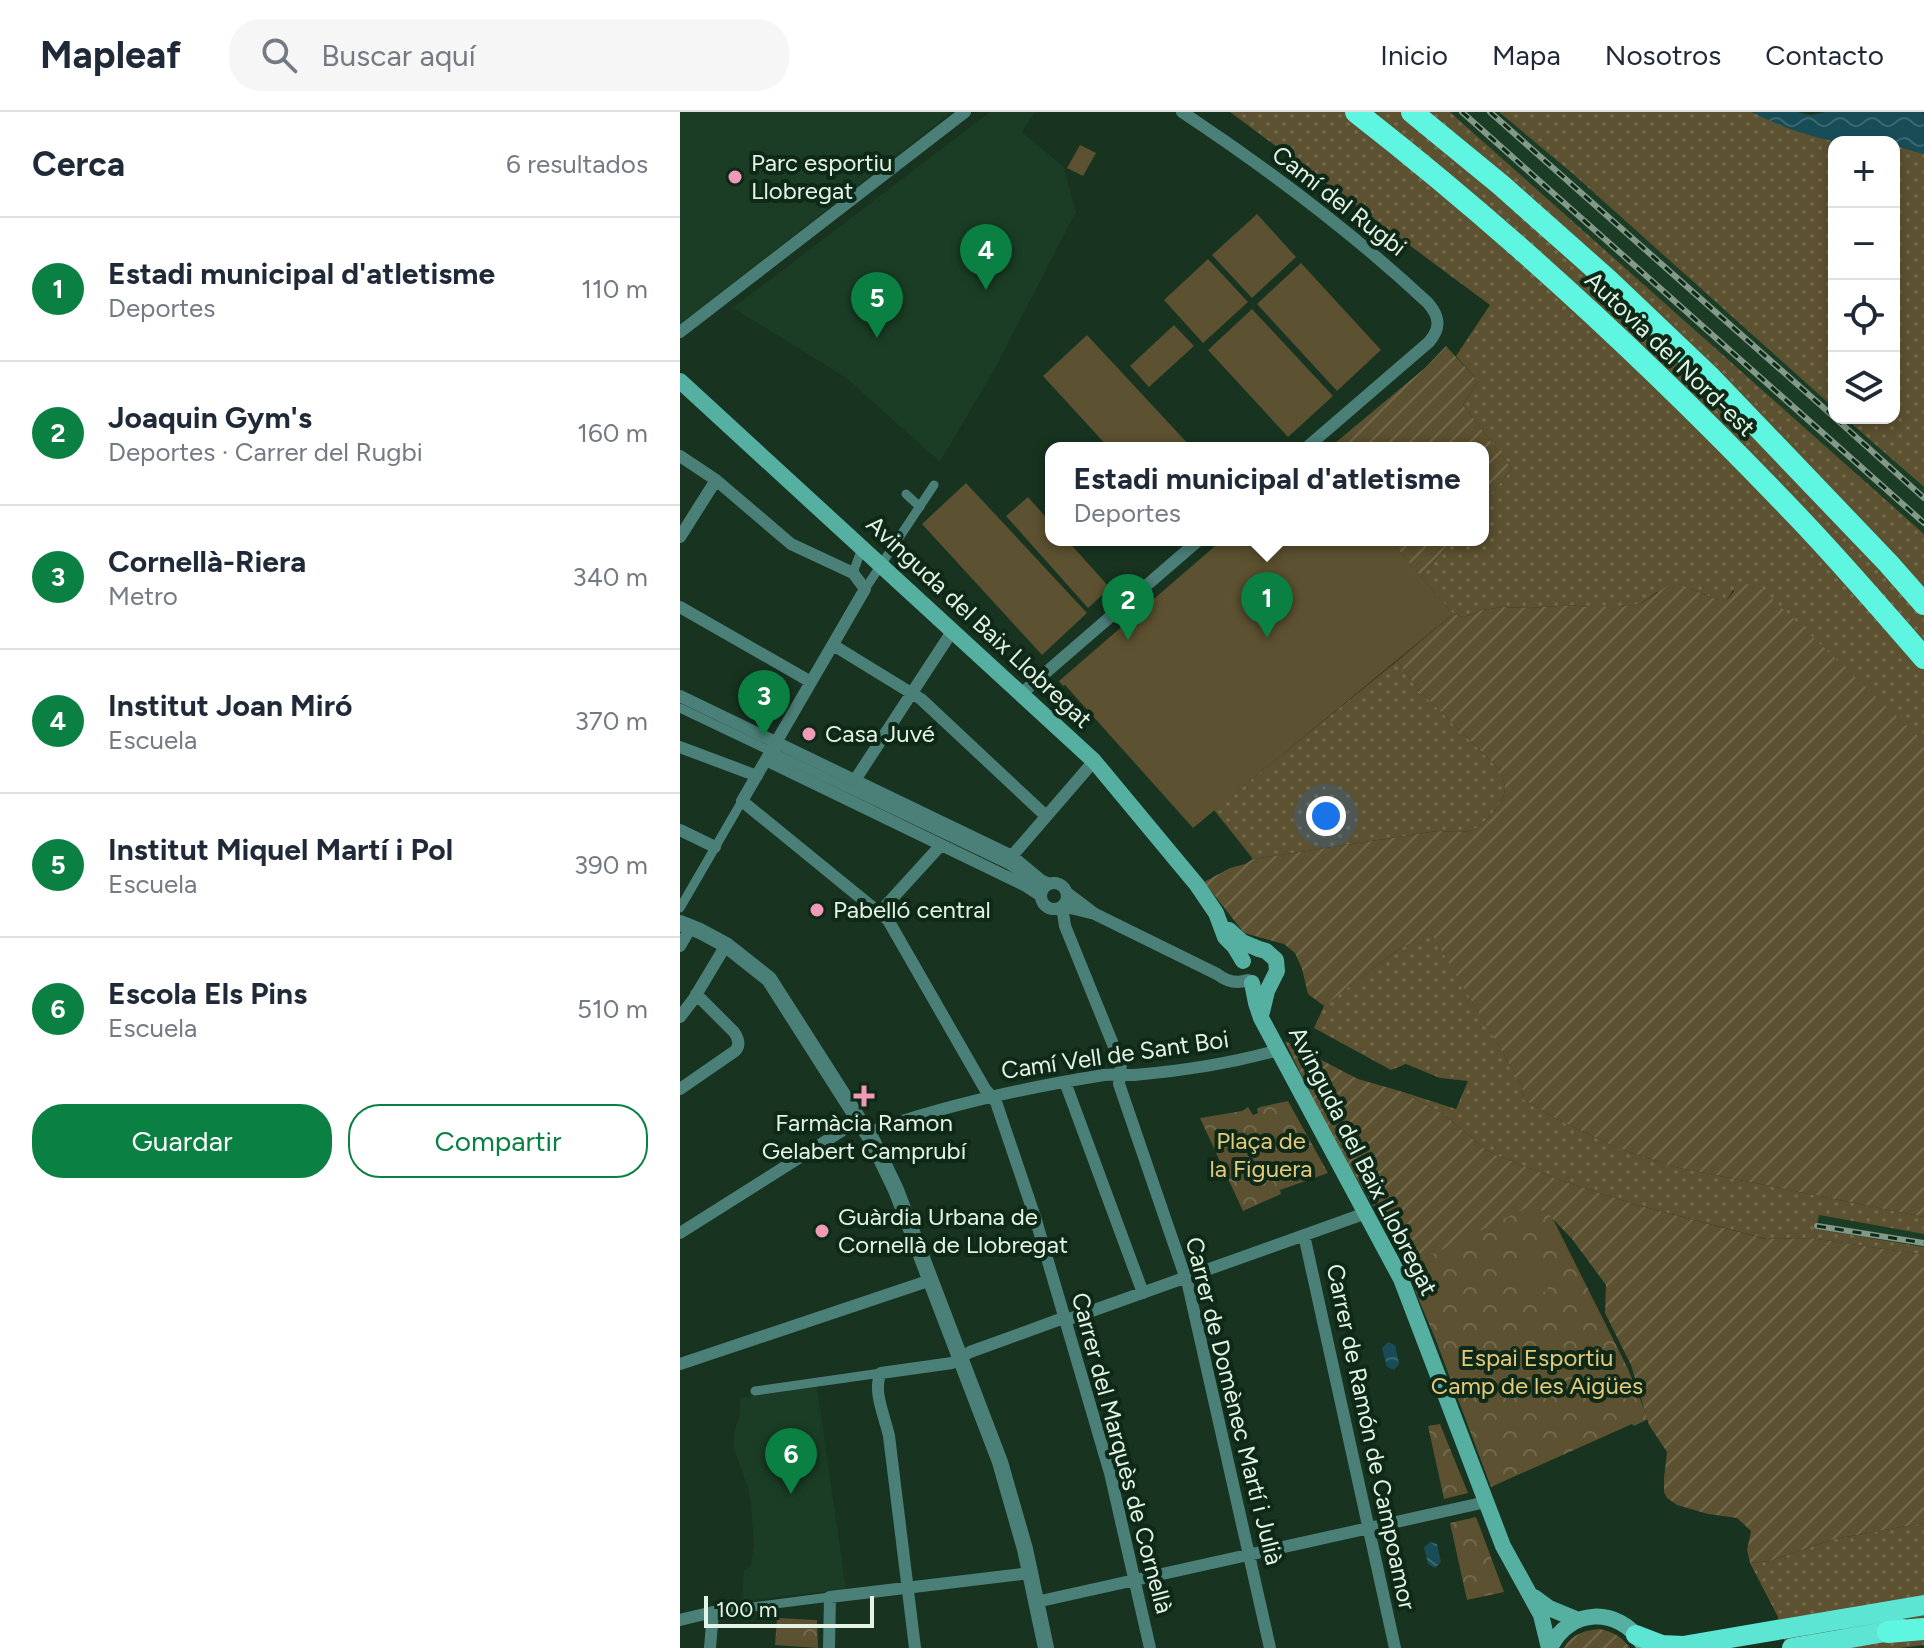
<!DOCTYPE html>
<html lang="es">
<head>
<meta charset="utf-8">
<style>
  body { margin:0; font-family:Figtree,sans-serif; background:#f6f6f7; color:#1f2937 }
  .controls { position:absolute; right:24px; top:24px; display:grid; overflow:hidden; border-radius:16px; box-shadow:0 4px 12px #0003 }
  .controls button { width:72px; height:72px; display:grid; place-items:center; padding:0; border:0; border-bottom:2px solid #e0e1e3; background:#fff; color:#1f2937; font:40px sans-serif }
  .scale { position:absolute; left:24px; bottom:20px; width:170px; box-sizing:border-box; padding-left:8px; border:4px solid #e3f3e6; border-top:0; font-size:22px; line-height:28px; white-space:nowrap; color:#e3f3e6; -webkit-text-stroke:6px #0e2917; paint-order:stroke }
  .you { position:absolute; left:646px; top:704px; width:28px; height:28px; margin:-20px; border:6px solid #fff; border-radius:50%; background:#1a73e8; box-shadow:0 0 0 12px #1a73e833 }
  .badge { display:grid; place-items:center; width:52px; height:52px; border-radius:50%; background:#0b8043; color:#fff; font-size:26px; font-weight:700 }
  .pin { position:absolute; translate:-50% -66px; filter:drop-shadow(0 2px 4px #0008) }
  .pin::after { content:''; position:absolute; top:42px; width:28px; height:24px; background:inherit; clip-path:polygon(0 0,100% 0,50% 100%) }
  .popup { position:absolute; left:365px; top:330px; width:444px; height:104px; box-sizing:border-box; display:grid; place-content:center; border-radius:16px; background:#fff; filter:drop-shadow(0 2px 6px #0005); font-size:26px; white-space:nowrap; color:#747a83 }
  .popup b { font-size:30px; color:#1f2937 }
  .popup::after { content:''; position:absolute; left:50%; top:100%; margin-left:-16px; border:16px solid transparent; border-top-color:#fff }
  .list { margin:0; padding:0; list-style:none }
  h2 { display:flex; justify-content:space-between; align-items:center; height:104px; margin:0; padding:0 32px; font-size:34px }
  h2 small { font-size:26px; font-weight:400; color:#747a83 }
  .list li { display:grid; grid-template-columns:52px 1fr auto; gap:24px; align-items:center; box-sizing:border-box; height:144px; padding:0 32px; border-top:2px solid #e0e1e3 }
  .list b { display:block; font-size:30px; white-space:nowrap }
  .list p { margin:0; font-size:26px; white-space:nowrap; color:#747a83 }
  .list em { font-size:26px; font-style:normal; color:#747a83 }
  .actions { display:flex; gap:16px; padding:24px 32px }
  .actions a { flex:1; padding:18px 0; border:2px solid #0b8043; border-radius:32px; text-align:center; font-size:28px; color:#0b8043 }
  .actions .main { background:#0b8043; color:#fff }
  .icon { flex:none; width:44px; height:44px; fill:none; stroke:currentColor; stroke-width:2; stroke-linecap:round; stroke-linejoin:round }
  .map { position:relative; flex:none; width:1244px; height:1536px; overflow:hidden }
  header { display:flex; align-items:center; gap:48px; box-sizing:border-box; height:112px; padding:0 40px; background:#fff; border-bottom:2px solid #e0e1e3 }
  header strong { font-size:38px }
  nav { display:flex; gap:44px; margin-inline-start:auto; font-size:28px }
  .search { width:560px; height:72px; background:#f6f6f7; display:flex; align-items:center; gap:20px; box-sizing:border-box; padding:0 28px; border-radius:32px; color:#747a83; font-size:30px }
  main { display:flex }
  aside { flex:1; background:#fff }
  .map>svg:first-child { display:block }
</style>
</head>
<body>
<header>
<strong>Mapleaf</strong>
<div class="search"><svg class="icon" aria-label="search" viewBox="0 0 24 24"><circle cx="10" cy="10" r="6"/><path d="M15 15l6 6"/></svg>Buscar aquí</div>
<nav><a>Inicio</a><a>Mapa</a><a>Nosotros</a><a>Contacto</a></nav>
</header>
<main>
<aside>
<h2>Cerca<small>6 resultados</small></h2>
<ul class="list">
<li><span class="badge">1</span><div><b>Estadi municipal d'atletisme</b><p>Deportes</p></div><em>110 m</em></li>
<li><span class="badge">2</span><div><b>Joaquin Gym's</b><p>Deportes · Carrer del Rugbi</p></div><em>160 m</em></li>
<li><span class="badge">3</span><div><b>Cornellà-Riera</b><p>Metro</p></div><em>340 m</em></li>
<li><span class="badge">4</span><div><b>Institut Joan Miró</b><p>Escuela</p></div><em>370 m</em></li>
<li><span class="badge">5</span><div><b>Institut Miquel Martí i Pol</b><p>Escuela</p></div><em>390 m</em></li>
<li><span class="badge">6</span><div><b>Escola Els Pins</b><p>Escuela</p></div><em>510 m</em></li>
</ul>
<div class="actions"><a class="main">Guardar</a><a>Compartir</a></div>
</aside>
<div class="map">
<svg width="1244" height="1536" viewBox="0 0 1244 1536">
  <defs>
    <pattern id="grass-dots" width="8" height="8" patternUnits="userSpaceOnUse" patternTransform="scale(2)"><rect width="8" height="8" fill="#5c5130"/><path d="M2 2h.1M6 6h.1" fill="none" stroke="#736a4e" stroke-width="1.8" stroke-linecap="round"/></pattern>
    <pattern id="park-crowns" width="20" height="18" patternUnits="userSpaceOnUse" patternTransform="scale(2)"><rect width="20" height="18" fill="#5c5130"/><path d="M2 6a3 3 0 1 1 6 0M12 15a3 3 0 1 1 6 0" fill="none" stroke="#736a4e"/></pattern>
    <pattern id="garden-furrows" width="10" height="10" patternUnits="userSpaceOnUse" patternTransform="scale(2)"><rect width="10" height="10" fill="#5c5130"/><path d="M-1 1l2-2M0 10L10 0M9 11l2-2" fill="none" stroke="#736a4e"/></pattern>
    <pattern id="water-waves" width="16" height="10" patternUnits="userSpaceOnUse" patternTransform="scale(2)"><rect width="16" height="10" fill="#184d58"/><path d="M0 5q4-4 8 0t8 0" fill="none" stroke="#396770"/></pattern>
  </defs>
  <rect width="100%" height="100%" fill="#183320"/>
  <path fill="#1b3d25" d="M0,0H272L0,212Z
    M310,0H355L342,20L384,55L396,100L315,256L260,350L165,265L53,196Z
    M770,0H819L892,61L1154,296V306H1165L1244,375V422Z
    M1138,1103L1244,1122V1135L1136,1118Z
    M137,1275L166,1477L62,1489L64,1458L70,1455L72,1450L74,1433L71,1392L67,1373L54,1337V1322L60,1300V1286Z"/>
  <path fill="url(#grass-dots)" d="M550,0H770L1244,422V630L1053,478L1047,488H1039L1010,477L977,480L960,492L940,495H905L892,493L849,496L823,495L803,498L784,505L773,502L741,465L772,428H803V391L832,357L783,293L798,269L776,244L810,193Z
    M819,0H1072L1108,16L1157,30H1154V296L892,61Z
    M1214,33L1244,42V375L1165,306H1214Z
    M717,549L737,576L819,657C823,665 826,673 824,682C822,693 800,717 790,719C780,721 768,719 757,719L573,747L534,698Z
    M751,820L842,973L843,987L875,1006L935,1035L995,1055L1244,1105V1122L1139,1103L1136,1117L1244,1135V1143L1131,1126L1087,1127L957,1093L883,1069L818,1044L806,1038L762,1001L720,979L776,997L788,969L760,966L726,952L711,958L634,916L644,894L662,880L719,837Z
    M1244,1411V1533L1220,1536H1106L1098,1505L1070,1451L1090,1449L1154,1427Z"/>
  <path fill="url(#park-crowns)" d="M608,989L648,1061L600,1078L601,1082L563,1099L520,1006L562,999L568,995L573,1003L578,1001L577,997L580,995Z
    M865,1091L948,1257L968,1307L954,1314L952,1312L811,1375L755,1226L725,1155L831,1099Z
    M760,1312L788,1381L764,1387L748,1314Z
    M796,1405L824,1480L787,1488L770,1411Z
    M97,1506L137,1508L138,1536L95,1533Z"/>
  <path fill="url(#garden-furrows)" d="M766,234L798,269L783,293L832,357L803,391V336H649L745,256Z
    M710,428H772L741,465Z
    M1068,472L1083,478L1244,630V1105L995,1055L935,1035L875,1006L843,987L842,973L751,821L719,837L644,894L628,882L622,857L615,841L604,832L564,821L524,770L550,756L565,752L573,747L757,719C768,719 780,721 790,719C801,716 822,693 824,682C826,673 823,665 819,657L737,576L717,549L773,502L784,505L803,498L823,495L849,496L892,493L905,495H940L960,492L986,475L993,473L1010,477L1039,488H1047L1059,473Z
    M605,929L678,967L720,979L762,1001L806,1038L818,1044L883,1069L957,1093L1086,1127L1131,1126L1244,1143V1411L1154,1427L1090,1449L1070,1451L1067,1438L1071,1419L1057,1406L1028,1402L997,1393L987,1386L984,1380V1366L987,1340L969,1313L951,1253L925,1201L926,1173L892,1127L869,1103L858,1096L844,1097L747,1145L741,1146L735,1144L724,1136L705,1113L649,1021Z
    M920,1517C934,1520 942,1525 950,1536H884C892,1522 905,1518 920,1517Z"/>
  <path fill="#5c5130" d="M400,33L416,41L403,64L387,56Z
    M577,102L616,145L572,186L532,143Z
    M528,147L568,190L523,231L484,188Z
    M621,151L701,238L657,279L577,192Z
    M572,197L653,284L608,325L528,238Z
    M494,213L514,234L469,275L450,254Z
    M407,223L512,336H429L363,264Z
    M286,371L407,501L362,543L242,412Z
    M348,385L371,411V428H387L430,476L408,496L326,404Z
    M542,428H710L773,502L513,716L385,573L383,574L379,569Z
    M852,1141L868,1178L847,1187L831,1151Z"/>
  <path fill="url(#water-waves)" d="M1072,0H1118L1130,3L1146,0H1242L1244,2V42L1214,33V30H1157C1128,24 1098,14 1072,0Z
    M708,1230L715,1233L719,1252L714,1258L707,1255L702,1236Z
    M750,1430L757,1432L761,1450L755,1456L748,1452L744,1435Z"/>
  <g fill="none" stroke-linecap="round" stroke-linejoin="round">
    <path stroke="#4b8078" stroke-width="9" d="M226,382L240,395
      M173,461L182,436
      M185,477L254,373
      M0,596L329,753L359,774
      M0,796L62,689
      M75,1279L201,1261
      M33,1500L150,1485"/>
    <path stroke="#4b8078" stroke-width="12" d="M502,0C588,57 673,121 748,191C760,205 761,216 749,230L626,336
      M0,220L285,0
      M0,344L36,368L111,432L173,461L185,477L62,689L208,808L305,977L316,990L355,1105L430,1361L470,1536
      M0,425L36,368
      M0,495L131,570
      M153,533L241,587L366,704
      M341,582L519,428
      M0,584L332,744L361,768L369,772
      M0,635L77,664
      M86,648L346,774L361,784
      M175,668L273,518
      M0,718L35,735
      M332,744L414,649
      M361 784a13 13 0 1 1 26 0a13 13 0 1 1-26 0Z
      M386,780L415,802L537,862C546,869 557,872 568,868
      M199,801L261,733
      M415,802L382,794L385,814L441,952L439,972L508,1173L590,1536
      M0,834L11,815
      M0,905L13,888L46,833
      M385,970L463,1181
      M0,977L55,939C61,933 58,926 54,920L16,882
      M187,1021C264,993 343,976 424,963C434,962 444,963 454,963C503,959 552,951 599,938
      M0,1121L179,1008
      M624,1123L715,1536
      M0,1252L251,1168
      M356,1490L806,1390
      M0,1508L33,1500L30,1536
      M149,1536L150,1485L350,1461
      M235,1536L209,1324C205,1305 192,1278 201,1261L272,1251L290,1240L378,1208L392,1206L686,1101"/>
    <path stroke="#4b8078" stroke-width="16" d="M0,811L20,819L46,833L89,867L193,1030L216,1078L320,1350L345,1437L366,1536"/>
    <path stroke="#55b0a2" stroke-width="16" d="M0,269L414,649L517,773L536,801L545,825L554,834L563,849
      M549,818L562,830L579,837L586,839L596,848L597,859L587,879L582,900
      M572,871L576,891L581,906L721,1167L823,1434L861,1503L869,1536
      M854,1485L869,1496L898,1508
      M870,1536C889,1496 938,1494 962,1531"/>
    <path stroke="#5ce5d2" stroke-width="20" d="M956,1523L982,1533L1003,1534L1244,1493
      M1112,1536L1222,1517"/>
    <path stroke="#5ef6e1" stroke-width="22" d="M676,0C834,123 980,260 1119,406C1162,451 1203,499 1244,546
      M732,0L821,73L928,168L1031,266L1208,451L1244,492
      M1208,1520L1244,1517"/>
    <g stroke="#839989" stroke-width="6">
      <path id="rail" d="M782,0L1244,411
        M810,0L1154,305
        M1155,306L1244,386
        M1137,1114L1244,1131"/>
    </g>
    <use href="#rail" stroke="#0e2917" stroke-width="3" stroke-dasharray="9" stroke-linecap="butt"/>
  </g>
  <g fill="#f09ab7" stroke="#0e2917" stroke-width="3">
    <circle cx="55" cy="65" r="8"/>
    <circle cx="129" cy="622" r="8"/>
    <circle cx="137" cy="798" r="8"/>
    <path d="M180 972h8v8h8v8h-8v8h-8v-8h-8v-8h8z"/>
    <circle cx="142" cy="1119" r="8"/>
  </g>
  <g text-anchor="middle" stroke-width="8" stroke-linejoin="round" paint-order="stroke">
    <g font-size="24" fill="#e3f3e6" stroke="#0e2917" text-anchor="start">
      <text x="71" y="59">Parc esportiu<tspan x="71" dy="28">Llobregat</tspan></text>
      <text x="145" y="630">Casa Juvé</text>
      <text x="153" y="806">Pabelló central</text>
      <text x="184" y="1019" text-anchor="middle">Farmàcia Ramon<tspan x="184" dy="28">Gelabert Camprubí</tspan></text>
      <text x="158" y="1113">Guàrdia Urbana de<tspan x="158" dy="28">Cornellà de Llobregat</tspan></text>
    </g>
    <g font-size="24" fill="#e3f3e6" stroke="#0e2917">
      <text transform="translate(659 89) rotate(38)" y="8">Camí del Rugbi</text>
      <text transform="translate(990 242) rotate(44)" y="8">Autovia del Nord-est</text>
      <text transform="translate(299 510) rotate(43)" y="8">Avinguda del Baix Llobregat</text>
      <text transform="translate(435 943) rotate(-8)" y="8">Camí Vell de Sant Boi</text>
      <text transform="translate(683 1049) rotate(63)" y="8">Avinguda del Baix Llobregat</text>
      <text transform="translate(554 1289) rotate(76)" y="8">Carrer de Domènec Martí i Julià</text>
      <text transform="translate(691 1325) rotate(78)" y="8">Carrer de Ramón de Campoamor</text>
      <text transform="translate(442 1341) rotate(75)" y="8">Carrer del Marquès de Cornellà</text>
    </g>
    <g font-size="24" fill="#e4c97b" stroke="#0e2917">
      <text x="581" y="1037">Plaça de<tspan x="581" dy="28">la Figuera</tspan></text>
      <text x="857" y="1254">Espai Esportiu<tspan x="857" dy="28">Camp de les Aigües</tspan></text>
    </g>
  </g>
</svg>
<div class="controls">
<button>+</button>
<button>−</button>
<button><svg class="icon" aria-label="locate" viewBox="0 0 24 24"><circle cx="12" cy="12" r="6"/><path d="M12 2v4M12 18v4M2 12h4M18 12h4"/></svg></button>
<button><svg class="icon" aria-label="layers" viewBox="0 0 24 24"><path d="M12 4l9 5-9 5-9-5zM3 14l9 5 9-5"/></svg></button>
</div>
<div class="scale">100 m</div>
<div class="you"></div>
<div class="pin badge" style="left:587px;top:526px">1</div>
<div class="popup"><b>Estadi municipal d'atletisme</b>Deportes</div>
<div class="pin badge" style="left:448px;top:528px">2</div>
<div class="pin badge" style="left:84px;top:624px">3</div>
<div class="pin badge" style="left:306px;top:178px">4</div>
<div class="pin badge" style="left:197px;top:226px">5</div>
<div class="pin badge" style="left:111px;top:1382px">6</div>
</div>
</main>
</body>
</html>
